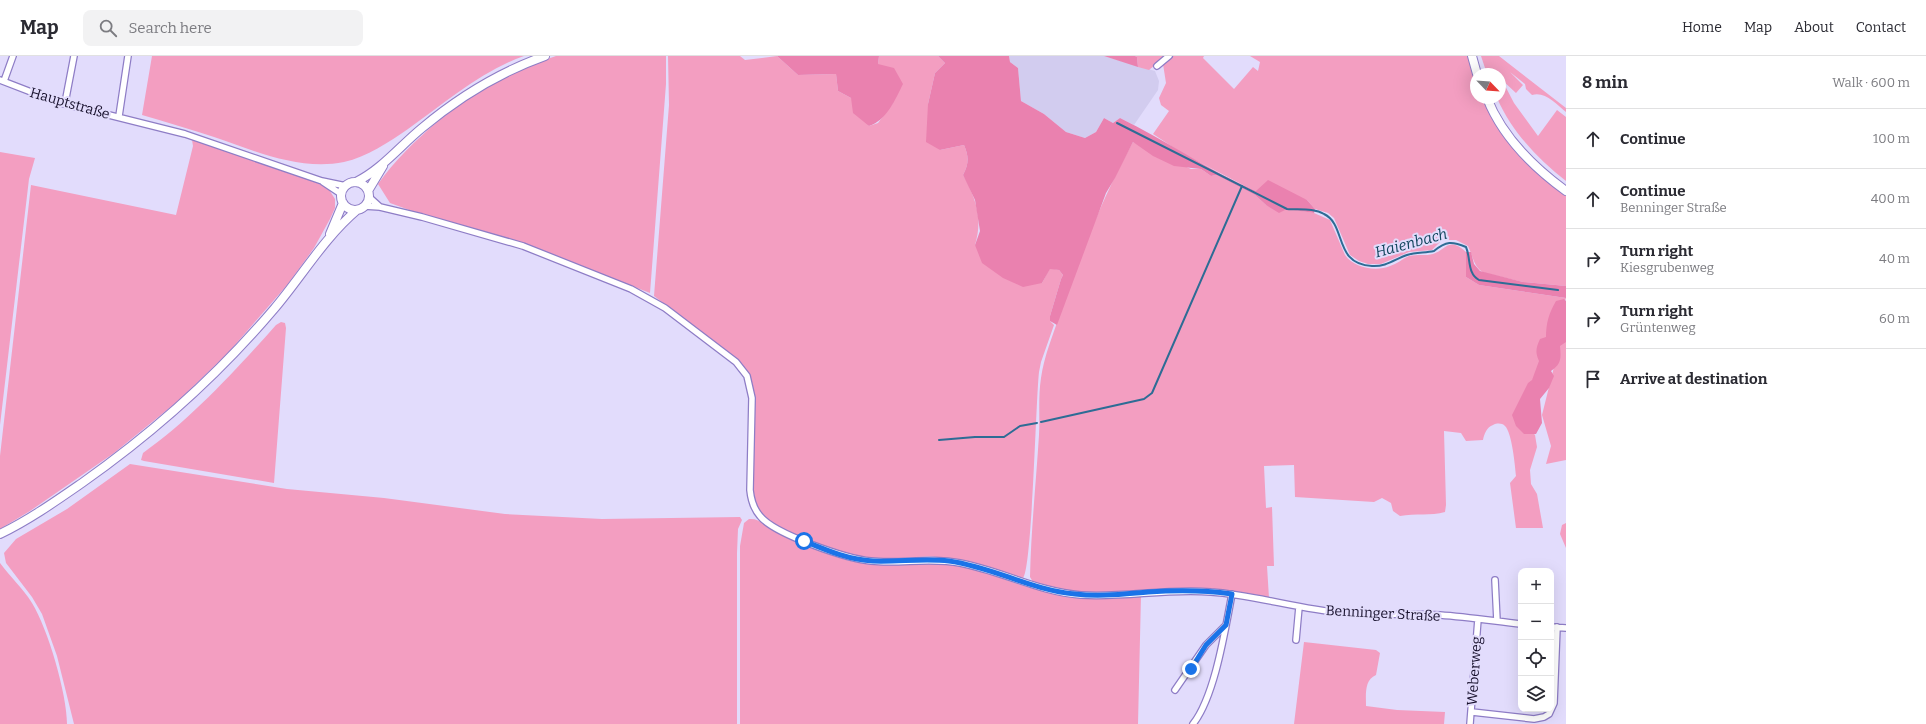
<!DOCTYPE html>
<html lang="en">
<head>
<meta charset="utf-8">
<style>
  body { margin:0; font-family:Bitter,serif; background:#f2f2f3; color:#2b2b33 }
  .controls { position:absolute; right:12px; bottom:12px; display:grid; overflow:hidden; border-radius:8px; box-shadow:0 4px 16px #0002 }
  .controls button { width:36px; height:36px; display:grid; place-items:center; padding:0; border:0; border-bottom:1px solid #e1e1e2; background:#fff; color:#2b2b33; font:20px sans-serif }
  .compass { position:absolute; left:1470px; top:12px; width:36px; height:36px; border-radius:50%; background:#fff; box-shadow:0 4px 16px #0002; rotate:115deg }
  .stop { position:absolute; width:12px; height:12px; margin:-9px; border:3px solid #1a73e8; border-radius:50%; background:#fff }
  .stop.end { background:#1a73e8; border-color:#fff; box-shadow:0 1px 4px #0008 }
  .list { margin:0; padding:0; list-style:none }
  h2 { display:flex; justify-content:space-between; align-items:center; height:52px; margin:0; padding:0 16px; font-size:17px }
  h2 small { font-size:13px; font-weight:400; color:#7c7c81 }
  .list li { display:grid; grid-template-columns:26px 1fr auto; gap:12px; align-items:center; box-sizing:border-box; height:60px; padding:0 16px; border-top:1px solid #e1e1e2 }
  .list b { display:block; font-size:15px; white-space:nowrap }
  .list p { margin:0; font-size:13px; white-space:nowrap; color:#7c7c81 }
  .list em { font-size:13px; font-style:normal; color:#7c7c81 }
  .icon { flex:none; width:22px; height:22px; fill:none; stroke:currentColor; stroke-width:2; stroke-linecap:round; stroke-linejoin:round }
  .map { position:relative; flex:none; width:1566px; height:668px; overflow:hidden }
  header { display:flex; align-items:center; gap:24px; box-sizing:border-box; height:56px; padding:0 20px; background:#fff; border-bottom:1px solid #e1e1e2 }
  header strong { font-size:19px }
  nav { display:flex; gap:22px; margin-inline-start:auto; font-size:14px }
  .search { width:280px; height:36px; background:#f2f2f3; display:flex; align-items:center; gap:10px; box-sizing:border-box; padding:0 14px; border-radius:8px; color:#7c7c81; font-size:15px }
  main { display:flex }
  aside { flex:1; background:#fff }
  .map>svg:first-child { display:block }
</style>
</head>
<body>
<header>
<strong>Map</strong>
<div class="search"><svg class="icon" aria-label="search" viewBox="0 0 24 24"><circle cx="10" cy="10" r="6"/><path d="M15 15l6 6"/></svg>Search here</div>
<nav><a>Home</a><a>Map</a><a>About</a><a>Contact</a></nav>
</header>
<main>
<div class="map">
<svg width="1566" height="668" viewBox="0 0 1566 668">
  <rect width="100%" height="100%" fill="#e2dcfc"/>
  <path fill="#d2ccef" d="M1009,0H1104L1155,15L1159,25L1158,34L1134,69L1120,62L1113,67L1104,62L1096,76L1085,82L1066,76L1044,58L1021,45L1018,12L1010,6Z"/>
  <path fill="#f39ec1" d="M152,0H524C481,15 445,47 408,73C389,86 367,101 344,106C300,115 255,95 214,81C190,73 166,66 142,59Z
    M556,0H666V28L650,237L522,187L434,163L390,147L378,128C421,70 488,22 556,0Z
    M668,0H740L745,4L777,0L798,19L836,18L838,35L851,42L869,70L878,67L893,47L878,8L879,0H938L945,7L935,17L928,48L940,94L964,89C969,101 969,107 963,119C976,142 983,163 975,189L1042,227L1050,212L1059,214L1063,219L1061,223L1050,260V265L1054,269L1041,306L1039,316C1036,341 1032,514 1023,522L1016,521C990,512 965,504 937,501C915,499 893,505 870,503C843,500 781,479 762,459C756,453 755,445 752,437L754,345L749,318L736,303L654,240L669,49Z
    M1135,0H1166L1149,14L1138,11L1137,1Z
    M1171,0H1204L1203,2L1234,33L1253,11L1258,15L1260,6L1250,0H1468L1476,26V42H1483C1500,81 1531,116 1566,140V230L1523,226L1485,217C1474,213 1473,200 1468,190L1456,184H1442L1432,194L1409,196L1381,208H1368L1359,205L1350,199L1334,162L1328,157L1315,153L1307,144L1256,135L1245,130L1182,97L1153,78L1169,55L1161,49L1159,42L1166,27L1163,8Z
    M1481,0H1499L1566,52V56C1556,48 1545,35 1532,39L1526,33L1525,28L1510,16L1523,29L1516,37L1502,24L1514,47L1538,80L1557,54L1566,61V125C1537,102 1512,76 1497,42H1500V18H1487Z
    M192,84L302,120L328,132L335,143V152L330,163L314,192L288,228L228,297L178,345L114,397L30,455L0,473V400L31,129L176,159L193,90Z
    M1133,86L1191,113H1201L1211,120L1216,119L1255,139L1266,149L1314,157L1330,164L1345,199C1354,212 1376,216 1390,210C1397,208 1402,203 1409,200C1417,198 1426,200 1433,198C1446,194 1449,180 1466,196V221L1479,229L1566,242L1546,295L1517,358L1535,379L1537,391L1530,414L1531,428L1537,438L1543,472H1516L1510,427L1516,420C1515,409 1512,377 1505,370C1502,367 1497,367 1493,369C1487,371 1484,378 1483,384L1466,385L1461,377L1444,375L1446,449L1445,456C1431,460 1415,457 1400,460L1393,455L1391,447L1382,442L1374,446L1295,441L1294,409L1264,410L1266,452L1272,451L1274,510H1267L1269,542C1240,536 1211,532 1181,532C1140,533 1069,545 1033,526L1030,521C1031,474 1036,427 1039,379C1040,360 1038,341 1041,322C1044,300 1053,279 1060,258C1080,199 1103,140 1133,86Z
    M0,96L35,102L29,123L0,369Z
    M1566,263V404L1546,408L1551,390L1542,359Z
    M281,266L285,267L286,272L274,427L144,405L141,404L143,397C190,364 237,313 276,269Z
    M130,408L287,433L384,442L505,458L602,463L740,461L742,464L738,473L737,497V668H74L57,600L42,558L32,541L6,507L4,497L16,483L67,453Z
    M749,463C759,462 765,469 773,474C792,485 825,498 846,504C882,513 919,503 955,509C980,513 1003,524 1027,531C1065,542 1102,544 1141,539L1138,668H740V490L744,467Z
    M1566,467V492L1560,478L1562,469Z
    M0,507C10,521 23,532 32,547C48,573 67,638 67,668H0Z
    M1304,586L1376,594L1380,597L1376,619C1364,624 1366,639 1366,650L1397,654L1445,656L1444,668H1294Z"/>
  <path fill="#ea81af" d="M777,0H879L878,8L894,12L903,28C895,44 887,64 869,70L853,57L851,42L838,35L836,18L798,19Z
    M938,0H1009L1010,6L1018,12L1021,45L1044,58L1066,76L1085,82L1096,76L1104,62L1113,67L1120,62C1166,84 1209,115 1256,135L1268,124L1307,144L1315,153L1314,157L1287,153L1279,157L1266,149L1255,139L1216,119L1211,120L1201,113L1174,110L1153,100L1133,86L1115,122L1106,137L1057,269L1050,265V260L1061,223L1063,219L1059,214L1050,213L1042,227L1023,231L1003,222L982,207L975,189L980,175L975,144L963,119C969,107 969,101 964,89L940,94L926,86L928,48L935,17L945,7Z
    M1104,0H1135L1137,1L1138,11Z
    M1466,196H1471L1474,208L1480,215L1523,226L1566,230V242L1479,229L1466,221Z
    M1564,243L1566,245V286L1560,290C1561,301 1562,308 1551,315L1554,320L1549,332L1540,343L1542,367L1536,378H1524L1516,370L1512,359L1528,327L1532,324L1539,305C1535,296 1536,292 1540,283L1546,281C1546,267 1549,257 1556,245Z"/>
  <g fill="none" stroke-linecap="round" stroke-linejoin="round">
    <path stroke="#2d6c95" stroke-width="2" d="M1117,67L1287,153C1299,154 1314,152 1324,158C1347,169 1333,208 1372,210C1386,211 1395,203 1407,199C1416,196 1425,197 1434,195C1446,185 1452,185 1466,191C1471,203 1467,217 1479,224L1558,234
      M1041,366L1144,343L1152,337L1242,130
      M939,384L975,381H1004L1020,370L1037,367"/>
    <g stroke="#8e7dc6" stroke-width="8">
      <path id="street" d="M1157,10L1169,0
        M0,24L57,46L185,78L322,125L346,130
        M4,25L13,0
        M65,47L74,0
        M119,60L128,0
        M323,126L341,138
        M369,141L380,151
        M364,150L380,151L422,161L523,190L631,233L665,252L736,306L747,320L752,342L750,434C751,444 753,452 760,460C774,478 847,503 871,505C901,508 930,501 960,507C1002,515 1039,536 1081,539C1125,542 1167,532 1211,536C1255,539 1298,553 1343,557C1375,560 1408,557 1440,559C1467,561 1494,565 1521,568
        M1495,524L1497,565
        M1551,571L1566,572
        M1296,584L1299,551
        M1175,634L1206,589L1226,569
        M1472,656L1534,663L1544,661L1549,658L1554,647L1557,571
        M1193,668C1215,640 1225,574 1232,538
        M1470,668L1478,563"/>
    </g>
    <g stroke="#8e7dc6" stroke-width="10">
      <path id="secondary" d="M1472,0L1477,18
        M1487,42C1502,80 1533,111 1566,135
        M356,126C382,113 400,90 422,72C459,41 500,16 545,0
        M341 140a14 14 0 1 1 28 0a14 14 0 1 1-28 0Z
        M368,135L383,110
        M330,178L343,147
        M0,478C29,464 56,445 82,427C153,377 218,319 274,253C302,220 324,182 357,154"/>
    </g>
    <use href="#street" stroke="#fff" stroke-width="5.5"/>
    <use href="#secondary" stroke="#fff" stroke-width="8"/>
  </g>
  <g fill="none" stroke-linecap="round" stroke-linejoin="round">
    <path stroke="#1a73e8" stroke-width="5" d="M804,485C826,494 849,504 873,505C899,506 924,502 949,505C993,511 1031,534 1075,538C1100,541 1123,538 1148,536C1176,534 1204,534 1232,538L1226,569L1206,589L1191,613"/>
  </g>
  <g text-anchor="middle" stroke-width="4" stroke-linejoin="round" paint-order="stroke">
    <g font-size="14" fill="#17102c" stroke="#e2dcfc">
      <text transform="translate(70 47) rotate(16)" y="5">Hauptstraße</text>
      <text transform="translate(1383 557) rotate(3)" y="5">Benninger Straße</text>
      <text transform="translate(1474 615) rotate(-86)" y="5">Weberweg</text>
    </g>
    <g font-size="15" font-style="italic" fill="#10445c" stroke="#e2dcfc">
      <text transform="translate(1411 187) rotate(-15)" y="5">Haienbach</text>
    </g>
  </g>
</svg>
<div class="controls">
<button>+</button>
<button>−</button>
<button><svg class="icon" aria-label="locate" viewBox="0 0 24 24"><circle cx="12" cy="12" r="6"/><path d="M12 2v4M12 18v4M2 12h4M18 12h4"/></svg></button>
<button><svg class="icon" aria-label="layers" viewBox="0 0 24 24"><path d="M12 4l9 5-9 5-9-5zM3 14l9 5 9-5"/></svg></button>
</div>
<svg class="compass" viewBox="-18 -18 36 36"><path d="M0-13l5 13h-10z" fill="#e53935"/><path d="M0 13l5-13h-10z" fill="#7c7c81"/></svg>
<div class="stop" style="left:804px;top:485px"></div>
<div class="stop end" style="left:1191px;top:613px"></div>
</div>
<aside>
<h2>8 min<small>Walk · 600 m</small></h2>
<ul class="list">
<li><svg class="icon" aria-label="ahead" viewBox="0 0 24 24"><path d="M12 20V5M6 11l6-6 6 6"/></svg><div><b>Continue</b></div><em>100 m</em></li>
<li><svg class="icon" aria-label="ahead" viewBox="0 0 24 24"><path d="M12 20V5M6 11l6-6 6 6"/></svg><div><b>Continue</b><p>Benninger Straße</p></div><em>400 m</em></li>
<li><svg class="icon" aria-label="right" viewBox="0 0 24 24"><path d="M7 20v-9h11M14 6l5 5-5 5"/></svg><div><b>Turn right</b><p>Kiesgrubenweg</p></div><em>40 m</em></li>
<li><svg class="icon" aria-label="right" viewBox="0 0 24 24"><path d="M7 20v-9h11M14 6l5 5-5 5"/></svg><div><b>Turn right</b><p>Grüntenweg</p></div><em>60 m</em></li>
<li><svg class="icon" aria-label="arrive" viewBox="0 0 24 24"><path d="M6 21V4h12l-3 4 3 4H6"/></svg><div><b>Arrive at destination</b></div></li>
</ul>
</aside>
</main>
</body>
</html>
